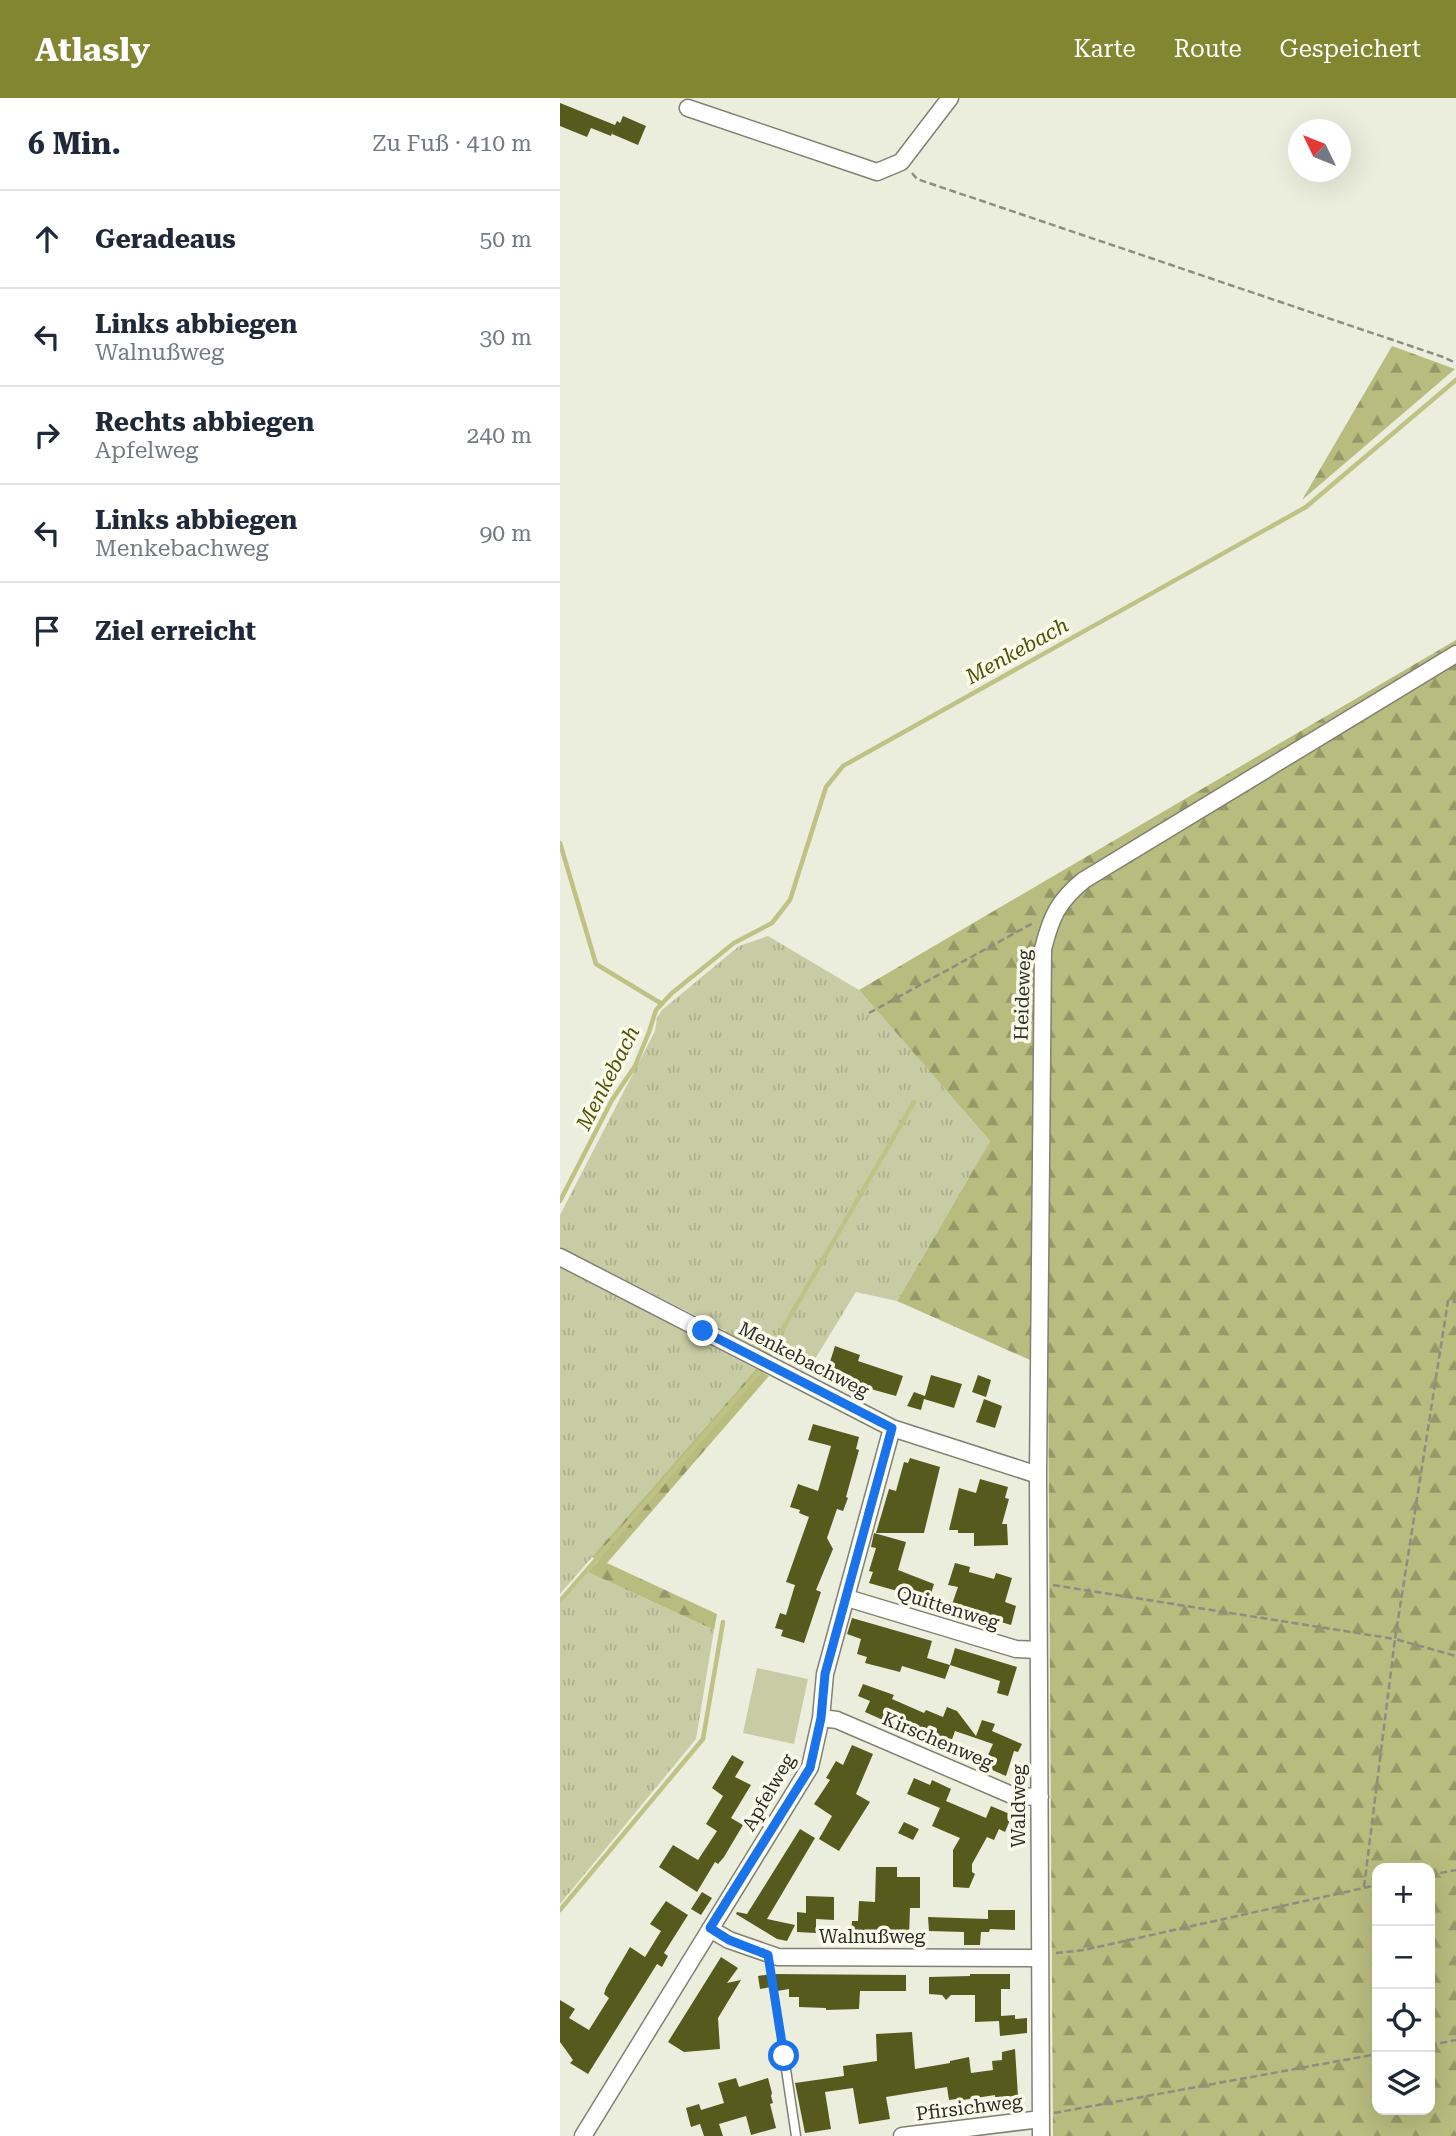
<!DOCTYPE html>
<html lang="de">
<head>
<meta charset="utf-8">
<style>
  body { margin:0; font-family:"Roboto Serif",serif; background:#f2f2f3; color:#1f2937 }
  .controls { position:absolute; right:21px; bottom:21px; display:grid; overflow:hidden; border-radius:14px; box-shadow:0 7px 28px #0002 }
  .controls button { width:63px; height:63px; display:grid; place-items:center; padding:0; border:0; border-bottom:2px solid #e0e1e3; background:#fff; color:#1f2937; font:35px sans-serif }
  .compass { position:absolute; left:728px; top:21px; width:63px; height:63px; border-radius:50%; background:#fff; box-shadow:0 7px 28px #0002; rotate:313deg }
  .stop { position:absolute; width:21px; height:21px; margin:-16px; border:5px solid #1a73e8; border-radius:50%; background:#fff }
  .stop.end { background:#1a73e8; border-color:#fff; box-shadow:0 2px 7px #0008 }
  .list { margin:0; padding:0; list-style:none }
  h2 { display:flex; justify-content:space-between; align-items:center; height:91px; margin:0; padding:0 28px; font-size:30px }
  h2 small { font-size:23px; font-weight:400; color:#747a83 }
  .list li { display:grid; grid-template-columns:46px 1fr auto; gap:21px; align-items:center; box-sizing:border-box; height:98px; padding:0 28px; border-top:2px solid #e0e1e3 }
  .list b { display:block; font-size:26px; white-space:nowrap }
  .list p { margin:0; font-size:23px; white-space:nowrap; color:#747a83 }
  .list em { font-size:23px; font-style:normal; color:#747a83 }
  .icon { flex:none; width:38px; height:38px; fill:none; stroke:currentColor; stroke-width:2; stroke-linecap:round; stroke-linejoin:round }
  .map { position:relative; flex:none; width:896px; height:2038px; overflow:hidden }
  header { display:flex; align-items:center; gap:42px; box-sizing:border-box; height:98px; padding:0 35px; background:#828631; color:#fff }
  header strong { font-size:33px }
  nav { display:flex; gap:38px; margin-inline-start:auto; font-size:24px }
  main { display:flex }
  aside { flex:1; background:#fff }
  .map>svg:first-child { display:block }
</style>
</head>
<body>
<header>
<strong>Atlasly</strong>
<nav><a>Karte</a><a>Route</a><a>Gespeichert</a></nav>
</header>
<main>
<aside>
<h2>6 Min.<small>Zu Fuß · 410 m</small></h2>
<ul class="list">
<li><svg class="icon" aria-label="ahead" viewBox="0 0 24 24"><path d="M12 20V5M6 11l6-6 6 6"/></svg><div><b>Geradeaus</b></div><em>50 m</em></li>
<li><svg class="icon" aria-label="left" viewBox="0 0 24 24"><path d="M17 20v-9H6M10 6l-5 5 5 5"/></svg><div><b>Links abbiegen</b><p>Walnußweg</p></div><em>30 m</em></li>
<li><svg class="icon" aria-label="right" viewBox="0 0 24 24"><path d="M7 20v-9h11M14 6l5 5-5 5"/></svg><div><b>Rechts abbiegen</b><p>Apfelweg</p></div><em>240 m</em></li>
<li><svg class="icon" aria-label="left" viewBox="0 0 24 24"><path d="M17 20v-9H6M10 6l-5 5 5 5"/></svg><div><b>Links abbiegen</b><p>Menkebachweg</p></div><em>90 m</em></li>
<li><svg class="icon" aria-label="arrive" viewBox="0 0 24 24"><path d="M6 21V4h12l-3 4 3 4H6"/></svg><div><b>Ziel erreicht</b></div></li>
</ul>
</aside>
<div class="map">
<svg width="896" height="2038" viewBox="0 0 896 2038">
  <defs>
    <pattern id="grass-tufts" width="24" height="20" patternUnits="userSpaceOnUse" patternTransform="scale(1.75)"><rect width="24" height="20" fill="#c8cca4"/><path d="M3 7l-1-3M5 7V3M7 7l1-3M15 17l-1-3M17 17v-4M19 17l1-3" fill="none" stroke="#acb08d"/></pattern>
    <pattern id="forest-firs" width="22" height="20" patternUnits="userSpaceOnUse" patternTransform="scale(1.75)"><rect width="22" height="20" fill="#b8bc7e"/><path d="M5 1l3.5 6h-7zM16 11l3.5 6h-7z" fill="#969967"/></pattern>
  </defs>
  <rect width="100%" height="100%" fill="#eceedd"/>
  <path fill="url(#grass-tufts)" d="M208,838L299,892L430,1043L337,1203L296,1194L247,1274L0,1149V1117L95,933L97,920L102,912L179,848Z
    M0,1168L196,1271L0,1496Z
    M28,1474L154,1532L136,1641L0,1806V1506Z"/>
  <path fill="url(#forest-firs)" fill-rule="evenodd" d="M832,248L895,271L742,402Z
    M896,542V2038H493L488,1270L337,1203L430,1043L299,892ZM817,1770H870V2012H817Z
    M196,1271L209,1278L47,1465L157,1516L154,1532L28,1474L38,1463L32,1459Z"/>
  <path fill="#c8cca4" d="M197,1570L248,1581L234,1646L183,1635Z"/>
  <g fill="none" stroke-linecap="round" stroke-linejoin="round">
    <path stroke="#bec385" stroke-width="4.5" d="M0,745L36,866L102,906
      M0,1103L52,1002L75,968L89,934L96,912L112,895L174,845L212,825L230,802L266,689L283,668L746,409L896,282
      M221,1234L354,1004
      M167,1235L209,1257
      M209,1257L214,1245
      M0,1503L201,1272
      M0,1812L143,1641L163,1524"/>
  </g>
  <path fill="#575a1d" d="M0,5L55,27L57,23L60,25L63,18L86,28L78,47L52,36L53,32L51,38L31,30L27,39L0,28Z
    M275,1248L300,1257L298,1263L343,1278L336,1298L289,1285L291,1278L268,1270Z
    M371,1277L402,1286L394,1310L364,1301L361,1312L347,1308L354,1294L365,1298Z
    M418,1277L431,1282L426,1299L412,1294Z
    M424,1301L442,1308L435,1330L416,1324Z
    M253,1326L299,1339L296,1351L299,1352L286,1399L288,1400L283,1413L277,1411L267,1440L273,1451L256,1492L261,1494L244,1545L221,1538L223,1532L215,1530L220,1515L226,1517L235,1487L226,1484L249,1419L239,1415L240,1412L230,1409L238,1386L258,1393L271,1348L248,1342Z
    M350,1360L380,1369L364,1435H316L329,1391L336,1393L344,1364L348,1365Z
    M420,1381L448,1389L445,1400L449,1401L442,1426H447L448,1447L414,1448V1435H398V1432H389L399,1390L416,1395Z
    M314,1435L346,1444L338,1472L374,1486L369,1502L309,1485L313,1474L309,1473L316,1450L311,1449Z
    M395,1465L410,1469L409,1474L434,1481L436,1475L452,1480L445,1504L456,1508L451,1527L391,1509L398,1489L388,1487Z
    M292,1520L372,1543L367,1560L390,1567L395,1550L457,1569L448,1598L437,1595L440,1583L390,1567L385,1581L342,1568L340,1574L305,1565L307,1559L297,1556L301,1541L287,1536Z
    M303,1586L334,1597L332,1601L364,1615L366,1612L383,1619L387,1609L397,1613L416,1638L422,1622L435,1626L432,1633L462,1646L458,1654L454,1653L446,1678L423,1668L433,1646L395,1633L390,1647L375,1642L374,1645L305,1614L310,1603L298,1598Z
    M292,1647L313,1656L296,1696L310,1704L279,1753L259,1741L272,1718L254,1706L270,1682L266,1680L276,1663L283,1667Z
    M172,1657L184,1664L175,1679L191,1687L171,1720L183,1727L164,1759L158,1766L155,1764L137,1794L99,1769L113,1747L138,1762L157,1733L146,1726L163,1698L152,1690Z
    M354,1680L370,1687L372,1682L391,1691L386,1703L426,1720L431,1708L452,1717L445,1734L439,1731L434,1742L427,1739L412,1766V1774L415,1776L409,1790L393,1789V1752L400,1740L372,1728L380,1710L347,1696Z
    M344,1724L359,1731L353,1742L338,1735Z
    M240,1731L255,1740L207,1821L235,1827L227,1843L217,1841L176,1816L177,1814L187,1816Z
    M316,1769H337V1779H360V1810H350L349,1839H337V1836L291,1835L292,1823H298L299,1803L315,1804Z
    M142,1794L152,1800L141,1817L131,1811Z
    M246,1798L274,1799V1822L256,1821V1835L237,1834V1814L246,1815Z
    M106,1803L128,1817L104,1855L108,1858L102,1869L97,1866L28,1976L10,1965L13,1962L0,1944V1902L15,1911L9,1920L29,1932L49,1900L44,1896L46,1890L70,1849L85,1859L101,1833L90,1826Z
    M428,1812H455V1832L430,1831L429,1834H421L420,1847H404V1834L369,1833L368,1819L428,1821Z
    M161,1859L178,1870L167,1885L181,1882L158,1920L160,1951L124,1954L108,1944Z
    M211,1876L346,1877V1893H300L299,1911L266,1912V1910L239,1909V1899H229V1891L217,1893L216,1888L200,1891L198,1878Z
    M410,1876H450V1891H441V1918L455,1917V1921L467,1920V1935L440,1938L439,1923L415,1924V1897H391L386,1902L382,1897L369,1896V1879L410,1878Z
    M352,1934L355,1971L390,1965V1963L409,1959L411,1975L433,1972L432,1963L442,1962V1954L455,1951L458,1998L435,1999V1997L396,2003V2001L389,2002L387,1989L326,1999L330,2021L299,2026L293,1990L265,1994L271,2031L245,2035L235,1985L284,1978L283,1968L317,1963L316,1936Z
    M176,1980L179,1989L208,1980L212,1995L211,1998L213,2005L210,2006L216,2030L191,2037L186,2018L159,2026L163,2038H144L140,2026L131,2029L126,2010L139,2006L141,2012L164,2005L158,1985Z"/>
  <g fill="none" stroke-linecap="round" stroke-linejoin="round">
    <g stroke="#808171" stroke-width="11">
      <path id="lane" d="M224,1958L236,2038"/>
    </g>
    <g stroke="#808171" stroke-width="19">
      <path id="street" d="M128,10L317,74L341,64L390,0
        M0,1159L332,1330L478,1377
        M287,1500L456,1551L478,1552
        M261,1620L277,1622L454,1698L480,1699
        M150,1831L169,1842L218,1859L479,1860
        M23,2038L250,1669L261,1620L265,1576L332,1330
        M342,2038L481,2021
        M481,2038L478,1377L483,851C491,819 498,803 524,782L896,556"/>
    </g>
    <path stroke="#8d8e82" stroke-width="2.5" stroke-dasharray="7 3.5" stroke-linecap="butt" d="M352,75L357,81L883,259L896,265
      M309,915L475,824
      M493,1487L835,1541L888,1203L896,1204
      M870,1777L896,1772
      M804,1789L835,1541L896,1558
      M496,1855L524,1852L817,1787
      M211,1874L222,1947
      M870,1947L896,1942
      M494,2015L817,1956"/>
    <use href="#lane" stroke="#fff" stroke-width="8"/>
    <use href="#street" stroke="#fff" stroke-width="16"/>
  </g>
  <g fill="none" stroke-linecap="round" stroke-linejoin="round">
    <path stroke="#1a73e8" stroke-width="9" d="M143,1233L332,1330L265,1576L261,1620L250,1670L150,1830L169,1842L208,1857L224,1958"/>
  </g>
  <g text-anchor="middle" stroke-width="7" stroke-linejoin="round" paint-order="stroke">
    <g font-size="19" fill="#2c2d26" stroke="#fafbea">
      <text transform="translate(462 897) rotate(-88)" y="7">Heideweg</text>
      <text transform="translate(244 1261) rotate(27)" y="7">Menkebachweg</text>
      <text transform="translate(388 1509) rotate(17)" y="7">Quittenweg</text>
      <text transform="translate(378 1642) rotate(23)" y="7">Kirschenweg</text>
      <text transform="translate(208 1694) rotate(-60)" y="7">Apfelweg</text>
      <text transform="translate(458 1708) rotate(-90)" y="7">Waldweg</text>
      <text x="312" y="1845">Walnußweg</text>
      <text transform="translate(409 2009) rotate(-7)" y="7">Pfirsichweg</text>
    </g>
    <g font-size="21" font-style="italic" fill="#505207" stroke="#fafbea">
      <text transform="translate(457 553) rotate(-29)" y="7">Menkebach</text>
      <text transform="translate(48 980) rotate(-63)" y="7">Menkebach</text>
    </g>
  </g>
</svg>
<div class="controls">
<button>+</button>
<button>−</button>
<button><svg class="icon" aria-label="locate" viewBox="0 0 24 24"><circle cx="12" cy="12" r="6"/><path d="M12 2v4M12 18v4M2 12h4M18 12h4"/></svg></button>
<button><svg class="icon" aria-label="layers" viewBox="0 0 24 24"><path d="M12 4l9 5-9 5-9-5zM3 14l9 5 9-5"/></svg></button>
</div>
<svg class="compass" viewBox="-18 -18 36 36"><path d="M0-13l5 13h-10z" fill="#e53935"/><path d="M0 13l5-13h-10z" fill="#747a83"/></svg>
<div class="stop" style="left:224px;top:1958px"></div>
<div class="stop end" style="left:143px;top:1233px"></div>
</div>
</main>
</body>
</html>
